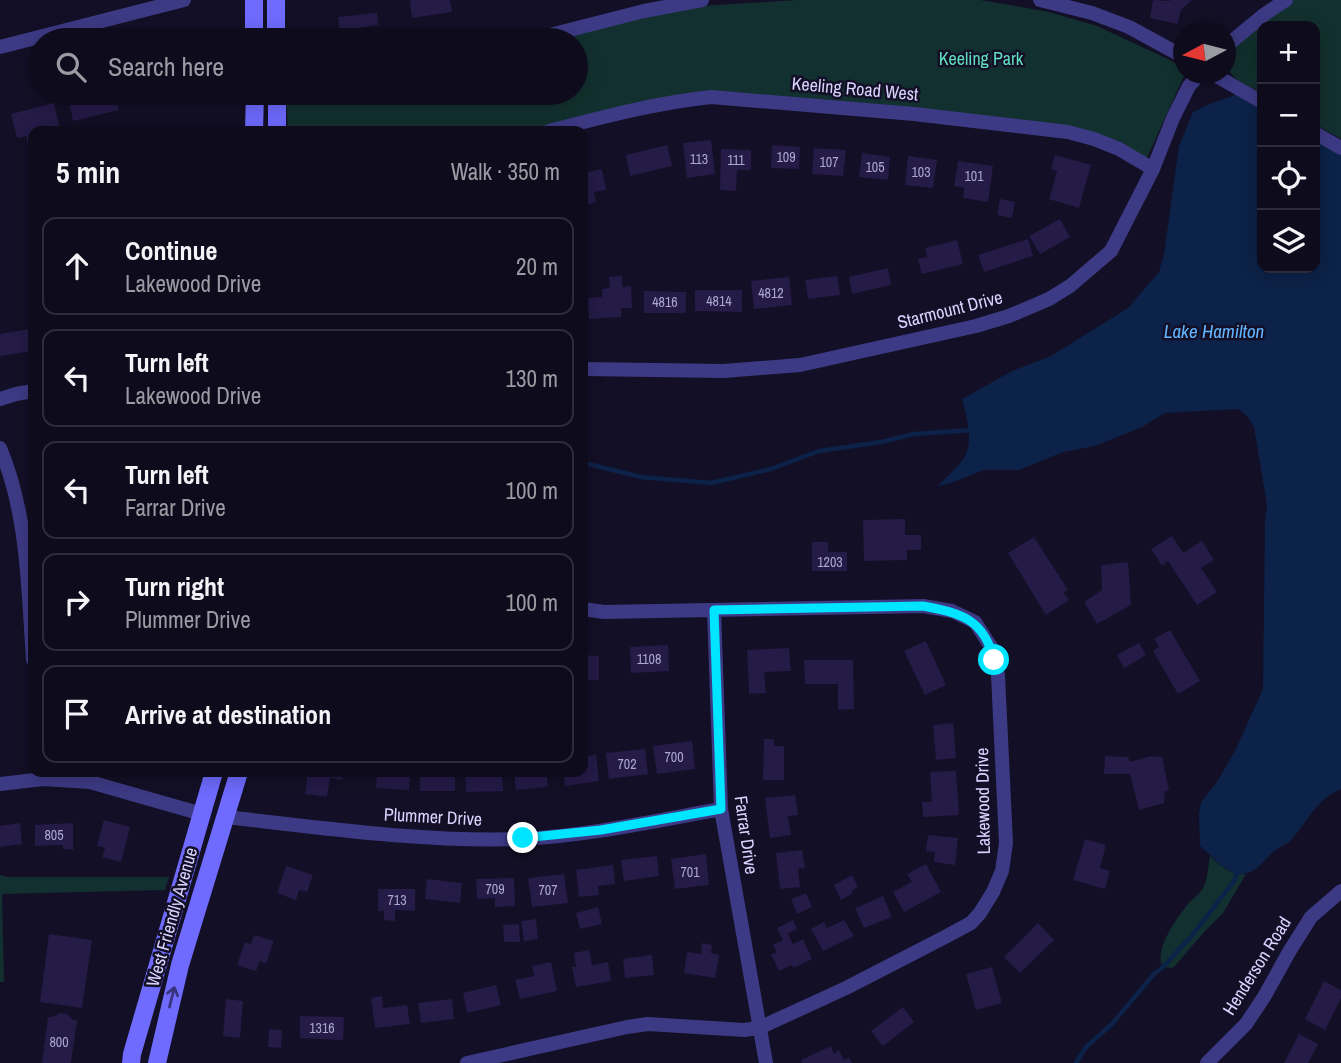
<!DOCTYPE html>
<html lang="en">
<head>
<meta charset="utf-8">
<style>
  body { margin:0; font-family:"Archivo Narrow",sans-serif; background:#1c1929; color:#f1f3f6 }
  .controls { position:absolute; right:21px; top:21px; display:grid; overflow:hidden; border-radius:14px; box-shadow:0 4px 18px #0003 }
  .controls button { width:63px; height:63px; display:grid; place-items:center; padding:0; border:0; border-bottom:2px solid #2e2b3b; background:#0e0b1c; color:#f1f3f6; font:35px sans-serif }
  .compass { position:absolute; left:1173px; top:21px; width:63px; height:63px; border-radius:50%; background:#0e0b1c; box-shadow:0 4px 18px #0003; rotate:263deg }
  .stop { position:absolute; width:21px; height:21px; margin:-16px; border:5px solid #00e5ff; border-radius:50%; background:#fff }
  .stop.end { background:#00e5ff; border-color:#fff; box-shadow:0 2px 7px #0008 }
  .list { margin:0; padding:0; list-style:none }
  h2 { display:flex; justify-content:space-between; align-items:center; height:91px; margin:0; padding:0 28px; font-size:30px }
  h2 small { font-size:23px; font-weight:400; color:#9b9ba3 }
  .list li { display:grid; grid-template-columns:46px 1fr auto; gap:21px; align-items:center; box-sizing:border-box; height:98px; margin:0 14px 14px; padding:0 14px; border:2px solid #2e2b3b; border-radius:14px }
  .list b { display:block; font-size:26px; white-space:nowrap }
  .list p { margin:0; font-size:23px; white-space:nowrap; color:#9b9ba3 }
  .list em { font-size:23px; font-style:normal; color:#9b9ba3 }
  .icon { flex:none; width:38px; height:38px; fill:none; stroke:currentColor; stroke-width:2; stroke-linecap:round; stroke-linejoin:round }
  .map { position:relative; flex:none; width:1341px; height:1063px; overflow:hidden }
  .search { position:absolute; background:#0e0b1c; box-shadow:0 4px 18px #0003; left:28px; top:28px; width:560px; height:77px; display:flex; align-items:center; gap:18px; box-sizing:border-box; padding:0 24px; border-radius:38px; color:#9b9ba3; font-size:26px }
  .panel { position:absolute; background:#0e0b1c; box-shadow:0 4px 18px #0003; left:28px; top:126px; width:560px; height:651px; border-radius:14px }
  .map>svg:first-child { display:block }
</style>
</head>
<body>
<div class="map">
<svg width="1341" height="1063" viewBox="0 0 1341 1063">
  <rect width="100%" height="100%" fill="#130f26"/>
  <path fill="#12302f" d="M797,0H980L993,2L1049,12L1097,26L1172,61L1183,68L1184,76L1146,160L1123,146L706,92L622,106L529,131H288L286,96L306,93H576V40H550L648,15L701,6Z
    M1293,0H1341V139L1315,124V26H1262V93C1240,81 1219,76 1229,46Z
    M1210,856C1221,866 1231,876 1246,874L1223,913L1206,930L1173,968L1163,967C1153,950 1177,918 1188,904C1192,899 1200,894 1203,888C1208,879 1208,865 1210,856Z
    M0,875L7,877H169L165,890L2,894L4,982H0Z"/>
  <path fill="#0c2248" d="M1238,94L1262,108V268H1315V139L1341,154V789C1316,799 1308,822 1291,840C1287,844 1281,846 1277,849C1260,862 1260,873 1236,875L1222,866L1200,846L1199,814L1201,802L1217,782L1235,751L1263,689L1265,523L1267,505L1254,427L1247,416L1238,409L1165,413L1142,427L1095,446L1063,452L1019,470H984L951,483L938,486C946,477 959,467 965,456C974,438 966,417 962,399L1012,371L1051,356L1128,308L1159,272L1164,254L1179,146L1193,112L1210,104Z"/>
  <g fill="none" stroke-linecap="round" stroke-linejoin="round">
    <path stroke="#0c2248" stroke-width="4.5" d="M583,464H588L641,477L711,483L771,469L819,451L881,442L914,434L973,430
      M1076,1063L1086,1047L1112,1024L1154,974L1163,967L1194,933L1234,881L1238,871"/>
  </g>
  <path fill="#241b47" d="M410,0H450L452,12L412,18Z
    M1153,0L1169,1L1170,0H1192L1181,10L1178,24L1150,18Z
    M377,13L378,25L357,28L358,40H341L338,17Z
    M215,35V40H186V39Z
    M84,93H115L119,110L73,121L68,96Z
    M54,103L60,130L33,131V148L29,149L26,136L17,138L11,114Z
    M711,140L715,174L687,178L683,143Z
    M667,145L672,166L630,176L626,155Z
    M772,145L800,147L799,169L771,168Z
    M814,148L846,150L843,176L812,174Z
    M721,149L751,150V170H737L736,191L720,190Z
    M862,153L890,157L888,180L859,177Z
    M1055,155L1091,165L1079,208L1049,199L1057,171L1051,169Z
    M908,156L937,160L933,188L905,185Z
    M958,161L993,166L988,202L963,198L964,188L954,186Z
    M602,169L606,190L594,192L596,202L586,205L583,196V173Z
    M1000,199L1015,202L1012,218L997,215Z
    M1060,219L1070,237L1040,254L1029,236Z
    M1028,239L1033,256L984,272L978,255Z
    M957,240L963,264L922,274L918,259L927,257L925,248Z
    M888,268L891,285L852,294L849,277Z
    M622,276V287L631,286L632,308H621V317L589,319L588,298L602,297V289L610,288L609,277Z
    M837,276L840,295L808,299L805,280Z
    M789,277L792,305L754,309L751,281Z
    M695,290H742V312L695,311Z
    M644,291L686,292V313H644Z
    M29,329L32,351L0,356V334Z
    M905,519V535H921V550H907V560L864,561L863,520Z
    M1172,536L1183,553L1202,541L1214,560L1201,568L1217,592L1197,605L1168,561L1162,566L1151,549Z
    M1034,537L1068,590L1063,592L1069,600L1046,615L1008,553Z
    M812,542H828V552H847V571H812Z
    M1128,562L1131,605L1097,624L1084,602L1102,590L1101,565Z
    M1170,630L1200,681L1178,694L1153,651L1159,647L1154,639Z
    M926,641L946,685L925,695L904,651Z
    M1139,643L1146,655L1124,668L1117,655Z
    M668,645L669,671L631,673L630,647Z
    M789,648L791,671L764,672L766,693L749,694L747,650Z
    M583,655L599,656V680H583Z
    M804,660H853L854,709L838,710V684H805Z
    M953,723L956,758L936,760L933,725Z
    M764,739H774V746H784V780H763Z
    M692,741L695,769L657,774L653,746Z
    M645,749L648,774L609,779L606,753Z
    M596,755L599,781L565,786L563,772H583V756Z
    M1105,756L1128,757L1130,762L1151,756L1162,757L1169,790L1165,791L1164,803L1139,810L1130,774H1104Z
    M956,771L959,815L923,817L922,802H932L930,772Z
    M308,772H344L342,780L330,778L327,797L305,794Z
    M377,772H410L409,790L376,788Z
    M420,772H455V791H420Z
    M465,772H502L503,791L466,792Z
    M514,772H546L548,787L516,790Z
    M795,795L798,815L788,816L791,835L770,838L765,798Z
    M104,820L130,827L121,862L102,857L105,848L97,846Z
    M20,823L22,844L0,847V826Z
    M73,823V850L63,849V845L35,846V825Z
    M928,835L958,838L955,865L934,862L935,852L926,851Z
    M1085,839L1106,845L1100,868L1110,871L1105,889L1073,880Z
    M802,850L805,868L798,869L800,887L780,889L776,853Z
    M706,854L709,885L675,889L671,859Z
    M657,856L659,876L624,881L621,860Z
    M926,864L941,892L904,912L893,892L912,882L907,874Z
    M613,865L615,884L598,886L599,895L579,897L576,870Z
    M286,866L313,875L307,892L299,890L296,900L277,893Z
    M564,874L568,903L532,907L528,878Z
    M852,875L858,887L851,891L853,893L841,900L834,885Z
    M514,878L515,906L495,907V898L477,899L476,879Z
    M427,879L462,883L460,903L425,899Z
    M378,889H415V911L395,910V921L384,920V911H378Z
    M806,893L812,907L797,914L791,899Z
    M883,896L892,917L864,928L855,908Z
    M598,907L602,924L580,929L576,913Z
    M536,919L538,939L524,941L521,921Z
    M793,920L797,929L788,934L793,944L803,939L812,959L793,968L792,965L779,971L771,954L777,953L773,945L783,940L777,928Z
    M844,920L854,936L823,951L811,929L824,922L827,928Z
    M1038,923L1054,940L1020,973L1004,957Z
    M519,924L520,942H504L503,925Z
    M49,934L92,940L82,1008L40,1002Z
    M254,935L274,941L266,964L260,961L256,971L237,965L245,942L251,944Z
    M702,943L712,945L711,953L719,955L715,978L684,973L687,952L701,954Z
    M589,950L592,965L608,962L611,981L576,987L572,967H576L574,953Z
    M652,955L654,975L625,978L623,959Z
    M551,962L557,991L520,999L515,980L534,976L532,966Z
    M992,967L1002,1003L976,1010L966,974Z
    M1324,981L1341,990V998L1325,1030L1305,1019Z
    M496,985L501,1005L467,1013L463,993Z
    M382,996L383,1008L407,1005L410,1024L375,1028L371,998Z
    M226,999L243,1001L240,1038L223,1036Z
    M452,999L454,1019L421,1023L418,1003Z
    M903,1007L914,1022L883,1046L871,1031Z
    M60,1013L67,1014L73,1020H77L71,1063H42L48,1017H52Z
    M300,1016L344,1017L343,1040L300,1038Z
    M269,1029L282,1030L281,1048L268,1047Z
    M1299,1034L1318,1044L1308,1063H1284Z
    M831,1046L834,1054L839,1050L844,1060L849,1057L852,1063H802L801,1060Z"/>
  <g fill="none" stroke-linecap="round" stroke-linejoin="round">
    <path stroke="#3d3a85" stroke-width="14" d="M1040,0L1092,13L1129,27L1184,57
      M530,40L644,11L702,0
      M1226,46L1265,14L1286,0
      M0,47L184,0
      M1213,74L1262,102
      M549,131C603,117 655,103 711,97L914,114L1068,132L1094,139L1119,149L1153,169
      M1315,133L1341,148
      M583,369L724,371L800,365L976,326L1009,316L1049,299L1070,286L1111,251L1153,169L1173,118L1189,86L1200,74
      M0,399L16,394L33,391
      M0,448C28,514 28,589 33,660
      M714,610L721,809L766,1063
      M0,784L43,779L90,782L202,814
      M226,817C324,828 421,842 520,839C587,836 655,821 721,809
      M467,1063L627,1027L648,1024L744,1030L759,1028L846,988L945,937L971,923L980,913L993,892L1002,871L1006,843L998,675L991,647L975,622L952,611L923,606L604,612L583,609
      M1207,1063L1246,1024L1264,997L1289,952L1311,917L1341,891"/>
    <path stroke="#6f6bff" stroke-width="18" d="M254,0V40
      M276,0V40
      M277,93V131
      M254,131L255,93
      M131,1063L132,1054L214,772
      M157,1063L180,965L239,772"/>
  </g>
  <defs><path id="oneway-shaft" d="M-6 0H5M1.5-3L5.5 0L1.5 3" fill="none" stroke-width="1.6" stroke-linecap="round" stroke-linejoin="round" transform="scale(1.75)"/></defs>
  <use stroke="#38347d" href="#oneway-shaft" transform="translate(172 997) rotate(-76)"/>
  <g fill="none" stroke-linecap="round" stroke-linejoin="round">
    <path stroke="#00e5ff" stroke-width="9" d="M523,838L601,830L721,809L714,610L923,606C961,613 984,619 994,660"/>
  </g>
  <g text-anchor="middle" stroke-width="5" stroke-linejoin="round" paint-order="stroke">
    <g font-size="14" fill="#aca6d1">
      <text x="786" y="162">109</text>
      <text x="699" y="164">113</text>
      <text x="736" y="165">111</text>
      <text x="829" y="167">107</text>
      <text x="875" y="172">105</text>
      <text x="921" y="177">103</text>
      <text x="974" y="181">101</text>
      <text x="771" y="298">4812</text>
      <text x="719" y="306">4814</text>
      <text x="665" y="307">4816</text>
      <text x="830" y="567">1203</text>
      <text x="649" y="664">1108</text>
      <text x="674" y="762">700</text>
      <text x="627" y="769">702</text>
      <text x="54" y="840">805</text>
      <text x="690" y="877">701</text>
      <text x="495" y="894">709</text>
      <text x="548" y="895">707</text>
      <text x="397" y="905">713</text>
      <text x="322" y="1033">1316</text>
      <text x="59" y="1047">800</text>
    </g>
    <g font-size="18" fill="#5fe0c0" stroke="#130f26">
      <text x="981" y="65">Keeling Park</text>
    </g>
    <g font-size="18" fill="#d9d4ff" stroke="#130f26">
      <text transform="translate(855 89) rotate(5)" y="6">Keeling Road West</text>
      <text transform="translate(950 310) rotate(-14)" y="6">Starmount Drive</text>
      <text transform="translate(983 801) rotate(-91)" y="6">Lakewood Drive</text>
      <text transform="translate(433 817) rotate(3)" y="6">Plummer Drive</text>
      <text transform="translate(746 835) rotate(82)" y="6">Farrar Drive</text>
      <text transform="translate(172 917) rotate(-74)" y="6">West Friendly Avenue</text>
      <text transform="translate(1257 966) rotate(-58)" y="6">Henderson Road</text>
    </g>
    <g font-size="19" font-style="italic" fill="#62b6ff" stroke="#130f26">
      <text x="1214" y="338">Lake Hamilton</text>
    </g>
  </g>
</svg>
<div class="controls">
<button>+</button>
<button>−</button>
<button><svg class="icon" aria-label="locate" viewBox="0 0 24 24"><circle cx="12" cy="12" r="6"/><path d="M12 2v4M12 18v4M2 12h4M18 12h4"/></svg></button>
<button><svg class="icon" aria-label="layers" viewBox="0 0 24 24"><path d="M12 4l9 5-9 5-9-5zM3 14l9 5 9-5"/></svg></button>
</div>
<svg class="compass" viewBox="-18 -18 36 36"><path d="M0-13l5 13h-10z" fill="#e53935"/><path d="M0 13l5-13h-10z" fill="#9b9ba3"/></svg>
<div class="stop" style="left:994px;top:660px"></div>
<div class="stop end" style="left:523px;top:838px"></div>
<div class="search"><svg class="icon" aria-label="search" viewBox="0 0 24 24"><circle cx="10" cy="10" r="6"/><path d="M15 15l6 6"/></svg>Search here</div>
<section class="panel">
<h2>5 min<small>Walk · 350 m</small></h2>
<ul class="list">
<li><svg class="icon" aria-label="ahead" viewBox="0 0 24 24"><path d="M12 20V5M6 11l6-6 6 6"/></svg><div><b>Continue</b><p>Lakewood Drive</p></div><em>20 m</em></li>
<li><svg class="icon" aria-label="left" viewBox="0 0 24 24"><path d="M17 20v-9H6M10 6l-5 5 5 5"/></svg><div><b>Turn left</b><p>Lakewood Drive</p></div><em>130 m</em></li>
<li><svg class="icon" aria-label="left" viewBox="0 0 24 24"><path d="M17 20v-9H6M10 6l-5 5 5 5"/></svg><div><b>Turn left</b><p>Farrar Drive</p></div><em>100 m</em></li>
<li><svg class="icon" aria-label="right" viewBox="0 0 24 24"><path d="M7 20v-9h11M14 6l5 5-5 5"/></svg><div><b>Turn right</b><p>Plummer Drive</p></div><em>100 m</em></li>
<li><svg class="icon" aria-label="arrive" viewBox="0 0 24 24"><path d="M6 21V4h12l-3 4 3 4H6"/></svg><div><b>Arrive at destination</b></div></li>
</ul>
</section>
</div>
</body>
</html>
